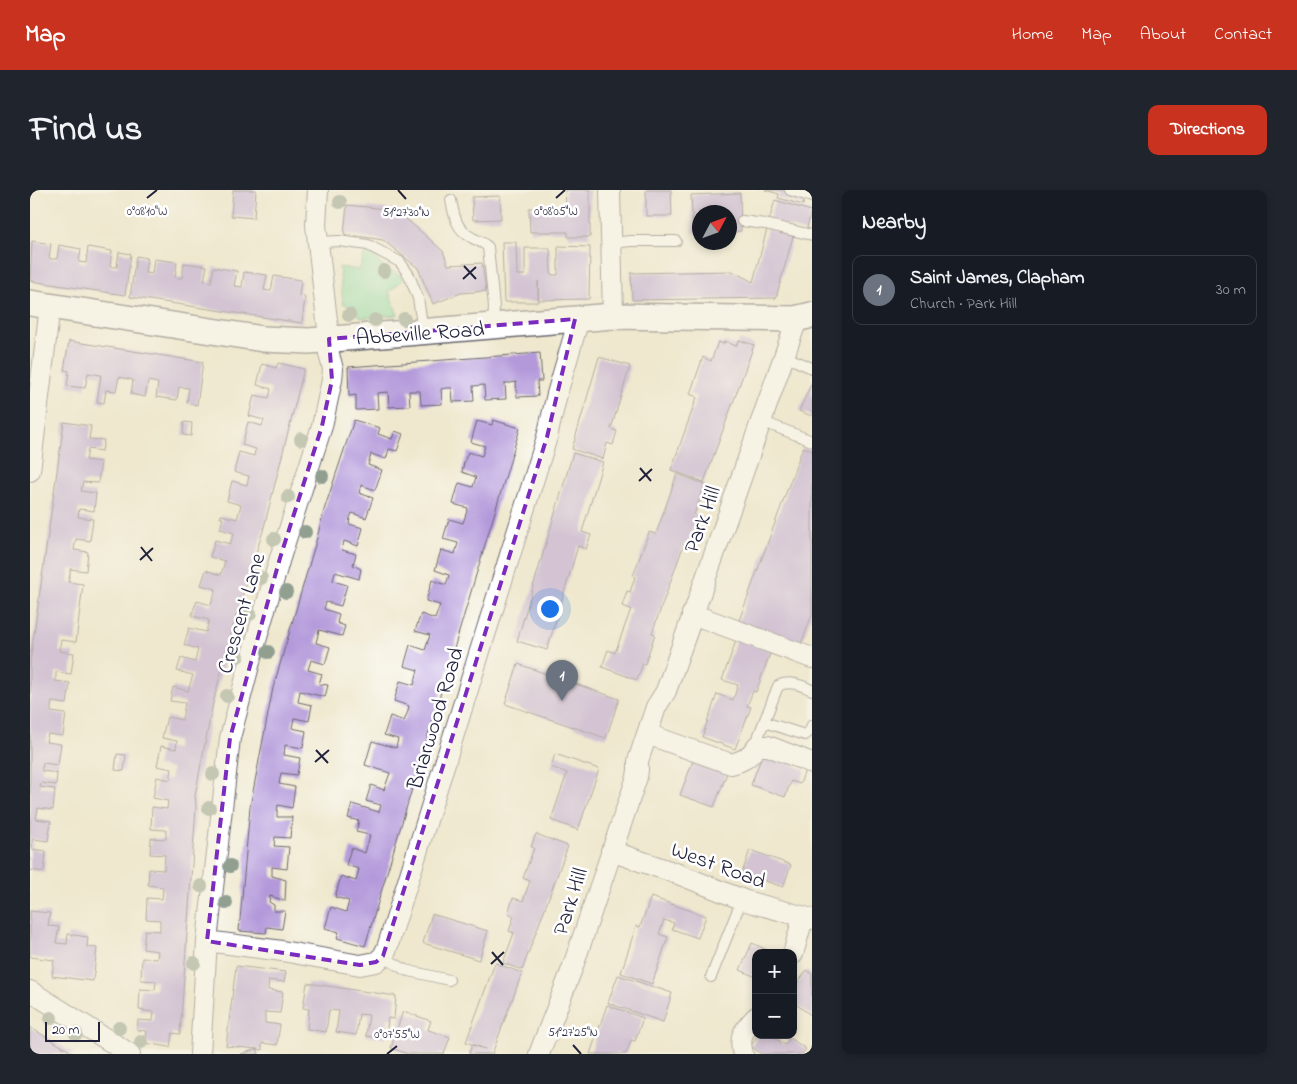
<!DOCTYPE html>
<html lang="en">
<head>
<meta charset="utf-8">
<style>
  body { margin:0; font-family:"Indie Flower",sans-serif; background:#20242c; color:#f1f3f6 }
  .controls { position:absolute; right:15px; bottom:15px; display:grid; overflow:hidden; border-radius:10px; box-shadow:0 2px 8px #0003 }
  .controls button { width:45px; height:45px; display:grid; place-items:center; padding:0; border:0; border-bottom:1px solid #363941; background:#171b24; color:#f1f3f6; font:25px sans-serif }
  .compass { position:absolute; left:662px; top:15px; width:45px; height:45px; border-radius:50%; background:#171b24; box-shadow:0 2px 8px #0003; rotate:49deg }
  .scale { position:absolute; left:15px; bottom:12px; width:55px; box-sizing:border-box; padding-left:5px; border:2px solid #22223b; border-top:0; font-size:14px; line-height:18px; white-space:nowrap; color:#22223b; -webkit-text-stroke:4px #fff; paint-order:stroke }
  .you { position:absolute; left:519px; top:418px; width:18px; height:18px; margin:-12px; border:4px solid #fff; border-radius:50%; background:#1a73e8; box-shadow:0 0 0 8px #1a73e833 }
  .badge { display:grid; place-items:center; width:32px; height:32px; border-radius:50%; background:#c8321e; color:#fff; font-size:16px; font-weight:700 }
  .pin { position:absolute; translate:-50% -41px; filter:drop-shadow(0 1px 2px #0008) }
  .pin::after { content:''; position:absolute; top:26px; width:18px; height:15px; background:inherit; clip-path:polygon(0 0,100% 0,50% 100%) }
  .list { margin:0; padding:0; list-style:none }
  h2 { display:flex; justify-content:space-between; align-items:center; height:65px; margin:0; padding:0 20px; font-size:21px }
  h2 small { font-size:16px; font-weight:400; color:#9ea1a6 }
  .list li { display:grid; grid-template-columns:32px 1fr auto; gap:15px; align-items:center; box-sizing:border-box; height:70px; margin:0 10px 10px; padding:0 10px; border:1px solid #363941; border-radius:10px }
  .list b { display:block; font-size:19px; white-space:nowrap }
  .list p { margin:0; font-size:16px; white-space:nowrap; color:#9ea1a6 }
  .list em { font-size:16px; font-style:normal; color:#9ea1a6 }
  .map { position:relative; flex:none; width:782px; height:864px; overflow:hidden; border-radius:10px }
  header { display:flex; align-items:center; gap:30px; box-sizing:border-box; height:70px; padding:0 25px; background:#c8321e; color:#fff }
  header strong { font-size:24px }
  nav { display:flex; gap:28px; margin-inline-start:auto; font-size:18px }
  .intro { display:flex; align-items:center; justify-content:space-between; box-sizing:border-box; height:120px; padding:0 30px }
  h1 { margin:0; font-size:35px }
  .button { padding:12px 22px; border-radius:10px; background:#c8321e; color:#fff; font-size:18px; font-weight:700 }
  main { display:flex; gap:30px; padding:0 30px }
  aside { flex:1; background:#171b24; border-radius:10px; box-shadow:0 2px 8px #0003 }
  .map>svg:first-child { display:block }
</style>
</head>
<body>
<header>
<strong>Map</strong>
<nav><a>Home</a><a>Map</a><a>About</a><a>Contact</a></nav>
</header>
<div class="intro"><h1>Find us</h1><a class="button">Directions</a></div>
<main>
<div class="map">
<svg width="782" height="864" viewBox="0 0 782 864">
  <rect width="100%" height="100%" fill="#fff"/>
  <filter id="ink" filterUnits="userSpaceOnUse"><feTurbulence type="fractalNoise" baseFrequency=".02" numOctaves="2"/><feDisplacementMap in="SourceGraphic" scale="10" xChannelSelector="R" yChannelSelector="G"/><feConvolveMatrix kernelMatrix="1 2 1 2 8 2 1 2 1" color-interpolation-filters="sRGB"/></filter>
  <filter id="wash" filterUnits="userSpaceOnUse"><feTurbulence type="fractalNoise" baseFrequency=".0096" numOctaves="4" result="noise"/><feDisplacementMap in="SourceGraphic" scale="20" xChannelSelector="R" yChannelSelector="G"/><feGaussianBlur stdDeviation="1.12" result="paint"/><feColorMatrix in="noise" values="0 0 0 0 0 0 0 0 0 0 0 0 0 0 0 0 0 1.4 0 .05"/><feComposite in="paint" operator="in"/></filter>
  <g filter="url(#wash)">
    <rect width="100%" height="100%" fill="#efe8ce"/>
    <path fill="#83dca2" stroke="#527f6e" d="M336,61L345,64C347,77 365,82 375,88L359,102L368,125L331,128L326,121L313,113L309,77L329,80Z"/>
    <g id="blocks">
      <path fill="#b399da" d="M203,0H226L224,28L201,26Z
        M535,0H560V47H538V42H500L499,18H536Z
        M616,0H641L642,26H616Z
        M735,0H782V5L776,3L773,15L748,8L749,4Z
        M710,3L711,41L699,42V22H669V43H663L661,5Z
        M470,6L471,29L443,30L442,7Z
        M745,10L781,21L776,42L739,31Z
        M317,15L366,20L413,61L418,75L452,73L456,101L431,103L403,114L388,78L353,50L314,44Z
        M737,39L763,46L746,108L602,110L601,83L702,81L723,92Z
        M2,51L21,54L19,68L22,69H27L29,55L51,59L49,72L56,73L58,57L82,61L80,76L84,77H87L89,62L101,64L95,105L0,91Z
        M472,52H486L487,85H495V58H520L521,84L524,85H528V56L560,57L559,109L509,110L508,91V112H474Z
        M106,66L117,68L115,83L122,84L124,69L147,72L145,87L148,88H152L154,73L177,76L174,91L181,92L184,77L207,81L204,96L212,97L214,82L237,85L234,100L239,101H241L244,86L271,90L269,106L275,107L272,133L100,107Z
        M709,150L724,155L674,292L641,280L667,207L660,204L673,167L681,171L688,152L694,154V151L706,156Z
        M39,151L173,172L167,215L157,213L159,198L149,197L147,210L126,207L128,193L118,191L115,207L101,204L103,190L89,187L86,201L76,200L74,213L67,212L71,185L58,183L55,198L37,196L39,181L34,180Z
        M510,163L512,191H507L508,206L487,207L486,192L480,193H475L476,209L455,210L454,195L443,196L444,211L423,212L422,198H416L411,199L412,214L391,215L390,201H379L380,216L359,217L358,202L347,203L348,219L326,220V205L319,206L318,177Z
        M569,167L600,176L581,239L587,241L583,255L577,253L573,269L542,259Z
        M248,173L274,179L233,341L205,429L183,513L165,605L166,617L150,844L142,843L140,857L115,853L117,841L107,840L108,830L123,831L124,822L109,820L110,799L125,800L126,791L111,790L112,768L127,769L128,761L113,759L115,740L130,741V730L116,729L117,708L132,709L133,697L118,695L119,679L134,680L135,665L120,664L121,648L136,649V640L121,639L122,617L137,619L138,611L123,608L127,587L140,590L142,579L127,576L131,556L146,559L147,551L132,548L137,527L152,530L155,513L140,511L143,497L158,501L163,485L147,481L151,468L165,472L168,459L154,455L159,438L176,442L179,430L162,426L164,418L167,411L181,415L186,399L171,395L176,380L191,385L195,371L180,367L185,350L200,354L204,343L190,339L193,328H190L191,325L207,329L211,315L197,311L202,291L217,295L219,286L204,282L209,262L224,266L225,261L226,259L212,255L218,232L232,236L234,230L219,226L224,205L239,208L241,199L227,195L232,174L246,178Z
        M782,192V226L769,221Z
        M324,230L350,238L348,244L362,249L365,241L373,244L367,261L359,259L356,269L341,264L338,275L352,280L345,300L331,295L329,303L343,308L336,328L322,323L320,328L319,334L333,338L328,356L314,351L312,360L326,364L323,375L331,379L329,389L305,382L303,391L317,395L311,416L296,412L294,419L309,424L307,433L315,436L312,446L289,440L286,453L300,457L298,464L295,474L281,470L278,480L292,484L289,494L298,495L295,507L270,501L268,512L282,515L279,531L264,528L262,538L276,541L273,558L255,555L254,565L270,568L267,585L251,583L249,594L265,597L262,618L248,615L247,622V627H262L260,648L245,647L244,656L259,657L257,679L242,677V686L256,690L255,711L240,706L239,712L244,715V721H255L252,739L237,737L236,743L209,741L220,617L243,498L287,348L294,320Z
        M463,230L490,238L335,756L307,748L309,742L295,738L301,717L316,722L319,711L305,707L311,686L326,691L329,679L316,675L321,658L335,663L340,645L326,642L329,631L318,628L322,614L349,622L351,615L336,611L341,595L354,600L360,583L335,575L342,551L366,558L368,549L354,545L360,526L374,531L378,521L379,516L364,511L370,491L384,495L388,480L374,476L380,455L395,460L400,445L385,441L391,424L405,429L410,415L396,411L402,390L416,395L419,385L405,380L411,360L425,364L428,353L413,349L419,329L433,333L438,318L423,314L426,303L429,293L443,297L446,287L432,282L434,272L438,262L452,266L455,256L441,252L447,231L462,235Z
        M34,232L61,236L59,249L74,250L72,261L58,259L57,265L56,270L71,272L68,293L53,292L51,301L66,303L64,321L49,319L48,327L63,329L60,351L46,349L45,354L44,360L58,362L56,381L40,379V384L38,392L53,394L46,452L31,450L29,461L44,463L41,484L26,482V486L25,491L40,493L37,514L22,512L21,517V522L36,524L33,546L18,544L17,547L16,552L31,554L28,575L13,573L12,578V581L27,583L26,595L11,593L10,597L25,599L23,620L8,618L7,624L6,629L21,631L18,651L3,649L2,659L16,661L14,682L0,680V472Z
        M154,232L162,233L161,246L153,245Z
        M773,257L782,260V425L769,460L707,436Z
        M543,263L573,272L552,342L561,345L556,359L548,356L517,460L487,451Z
        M647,284L675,294L664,325L667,326L657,355L654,354L622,443L625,444L615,474L613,473L607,490L572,477L578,460L585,463L601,419L592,416L597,401L600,402L605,387L603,386L619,342L626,344Z
        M707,448L741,461L726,502L723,501L717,516L721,517L705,559L672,547L687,504L703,510L708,495L692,490Z
        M488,474L589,509L576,548L475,514Z
        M734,560L775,580L770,594L761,591L755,607L721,595Z
        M87,564L96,565L94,581L85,580Z
        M525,564L569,579L548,640L521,630L537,583L521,577Z
        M663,571L697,583L684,617L650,605Z
        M506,644L538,656L492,780L473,773L484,743L479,741L484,726L478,723L483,708L493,711L500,691L493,688L504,658L501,657Z
        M720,660L761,675L753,697L712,683Z
        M621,707L676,726L668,748L642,739L644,733L634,730L629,744L638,747L622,794L591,783L606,736L610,737Z
        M0,721L20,723L18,736L29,737L26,753L37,754L38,744L58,747L57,757L67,758L63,791L22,786L24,770L0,767Z
        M402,724L458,741L449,770L393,753Z
        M722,753L744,763H726V787L710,780Z
        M465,773L492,783L462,864H439L442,855L455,859L436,852Z
        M206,776L256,782L254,792L239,790L238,800L253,802L250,823L235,822V833L250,835L247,855L232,853V860L227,859L229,864H211L227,859L196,856Z
        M777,780L782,784V826L763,812V799Z
        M588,785L642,803L633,832L578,813Z
        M277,793L366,806L364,829L358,828L356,849L336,846L339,825L329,824L326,845L306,842L309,821L299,820L296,842L277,839L279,819L273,818Z
        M577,815L613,828L605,851L601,850L596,864H560Z
        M373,821L401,831L398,840L420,847L414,864H378L361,858Z
        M0,837L6,841L45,864H0Z
        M728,845H741L755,855L760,848L776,859L772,864H731L721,856Z"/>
    </g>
  </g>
  <g filter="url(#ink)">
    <use href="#blocks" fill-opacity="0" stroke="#6a676e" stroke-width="1"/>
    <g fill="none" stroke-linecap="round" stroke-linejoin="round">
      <g stroke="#6a676e" stroke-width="12">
        <path id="service" d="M760,0L782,7
          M421,10C424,26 426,39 441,47C447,51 452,51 458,57L464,117L463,135
          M712,31L735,34L782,45
          M288,52L309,51L338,55L370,72L379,85L388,108L393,141
          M581,53L601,51H646
          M754,166L782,178
          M731,231L782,251
          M734,532L775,545L780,541L782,535
          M727,556L729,545L748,496C759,490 771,495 782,500
          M353,766L375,780L419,790
          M681,787L712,709"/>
      </g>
      <g stroke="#6a676e" stroke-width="22">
        <path id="minor" d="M580,0L583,126
          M0,281L20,116
          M662,424L782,468
          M617,544L701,574C713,571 720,567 727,556H738L782,573
          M581,661L648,684L716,711L782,729
          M177,751L252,761L330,775L346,772L353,766L357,758L517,247L527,204L546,139L545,129
          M763,764L773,728
          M0,801L100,864
          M170,864L177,751L200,548L221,468L250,368L292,236L302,190L303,179L299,164L298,139L286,35L288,0
          M509,864L542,779L607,587L608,580V571L626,517L636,501L764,138L765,129
          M713,864C708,846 714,840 726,827"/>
      </g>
      <g stroke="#6a676e" stroke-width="28">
        <path id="tertiary" d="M0,113L233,149L279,151L583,126L765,129L782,125"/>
      </g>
      <use href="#service" stroke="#fff" stroke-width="10"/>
      <use href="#minor" stroke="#fff" stroke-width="20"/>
      <use href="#tertiary" stroke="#fff" stroke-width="25"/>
    </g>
    <g fill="#919f91">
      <circle cx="310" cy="12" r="7"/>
      <circle cx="354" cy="81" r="7"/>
      <circle cx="319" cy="125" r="7"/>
      <circle cx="374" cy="129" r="7"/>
      <circle cx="345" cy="130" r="7"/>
      <circle cx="271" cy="249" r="7"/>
      <circle cx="292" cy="286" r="7"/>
      <circle cx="258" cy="307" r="7"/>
      <circle cx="275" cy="342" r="7"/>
      <circle cx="244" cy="349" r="7"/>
      <circle cx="231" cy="388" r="7"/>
      <circle cx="256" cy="402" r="7"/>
      <circle cx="220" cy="424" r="7"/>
      <circle cx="238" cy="462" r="7"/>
      <circle cx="208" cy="466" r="7"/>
      <circle cx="197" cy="506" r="7"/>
      <circle cx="183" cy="584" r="7"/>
      <circle cx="179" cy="618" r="7"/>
      <circle cx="200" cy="676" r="7"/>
      <circle cx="171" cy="696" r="7"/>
      <circle cx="196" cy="713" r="7"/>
      <circle cx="164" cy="773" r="7"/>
      <circle cx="21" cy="828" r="7"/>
      <circle cx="89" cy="838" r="7"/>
      <circle cx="46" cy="844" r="7"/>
      <circle cx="111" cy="852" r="7"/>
    </g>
  </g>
  <path d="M0 0H782V864H0ZM545,129L517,247L353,766L346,772L330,775L177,751L200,548L250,368L292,236L302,190L299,149Z" fill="#efe8ce" fill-opacity=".55" fill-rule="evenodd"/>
  <path fill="none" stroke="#7b2cbf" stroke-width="4" stroke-dasharray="10 6" stroke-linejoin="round" d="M545,129L517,247L353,766L346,772L330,775L177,751L200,548L250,368L292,236L302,190L299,149Z"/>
  <path fill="none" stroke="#22223b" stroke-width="2" d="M368,0L376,9M117,8L127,0M526,8L535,0M434,76L446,89M433,89L446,77M610,278L621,291M609,291L622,279M111,357L122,371M110,370L123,358M286,560L298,573M285,572L299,560M462,762L473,775M461,774L474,762M543,855L551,864M357,864L367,856"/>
  <g text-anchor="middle" stroke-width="5" stroke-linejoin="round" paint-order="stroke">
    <g font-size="22" fill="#22223b" stroke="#fff">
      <text transform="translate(390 142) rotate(-4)" y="8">Abbeville Road</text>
      <text transform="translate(671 329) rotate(-70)" y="8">Park Hill</text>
      <text transform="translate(210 423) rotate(-74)" y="8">Crescent Lane</text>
      <text transform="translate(404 528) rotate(-73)" y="8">Briarwood Road</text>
      <text transform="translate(689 674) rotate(20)" y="8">West Road</text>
      <text transform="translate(539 711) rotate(-72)" y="8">Park Hill</text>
    </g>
  </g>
  <g font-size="12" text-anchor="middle" fill="#22223b" stroke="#fff" stroke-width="5" stroke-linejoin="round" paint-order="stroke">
    <text x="117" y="25">0°08'10"W</text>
    <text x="526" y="25">0°08'05"W</text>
    <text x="376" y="26">51°27'30"N</text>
    <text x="543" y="846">51°27'25"N</text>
    <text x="367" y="848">0°07'55"W</text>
  </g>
</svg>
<div class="controls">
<button>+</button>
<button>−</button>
</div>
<svg class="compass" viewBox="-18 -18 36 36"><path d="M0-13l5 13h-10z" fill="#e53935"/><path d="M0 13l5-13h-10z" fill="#9ea1a6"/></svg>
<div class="scale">20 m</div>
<div class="you"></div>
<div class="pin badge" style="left:532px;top:511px;background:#6b7280">1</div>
</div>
<aside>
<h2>Nearby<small></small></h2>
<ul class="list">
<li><span class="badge" style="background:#6b7280">1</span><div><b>Saint James, Clapham</b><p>Church · Park Hill</p></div><em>30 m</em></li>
</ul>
</aside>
</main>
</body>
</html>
